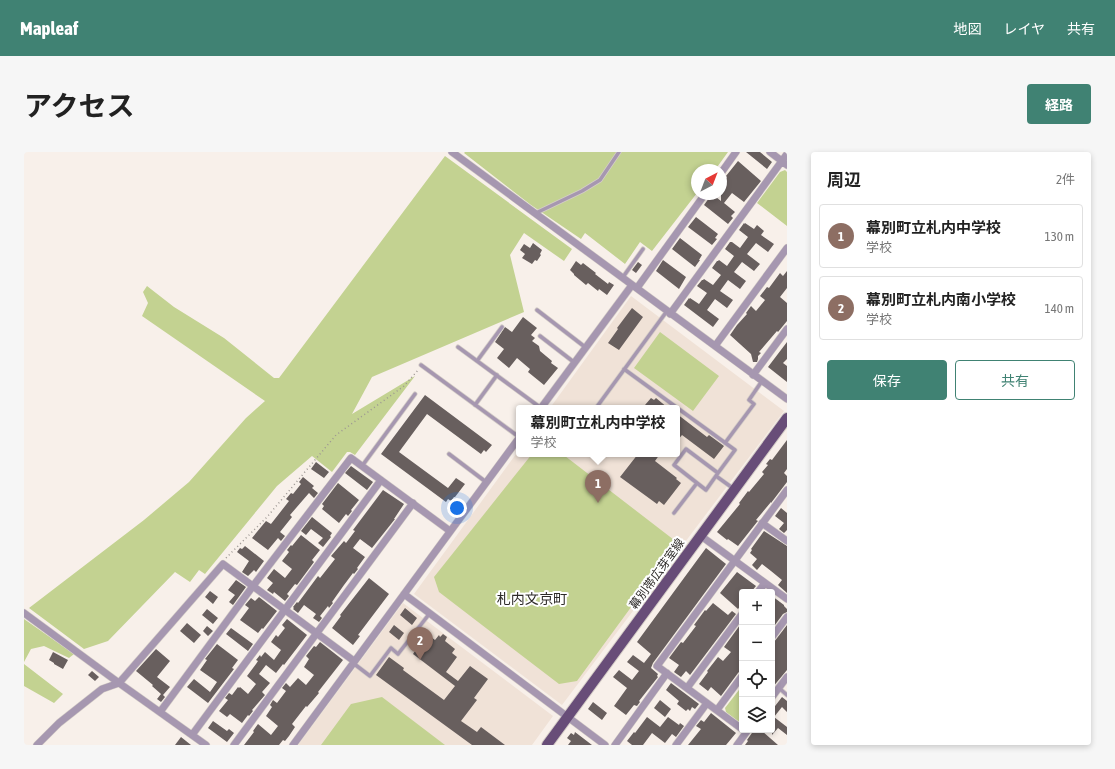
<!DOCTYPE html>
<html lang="ja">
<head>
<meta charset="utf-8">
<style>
  body { margin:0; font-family:"Asap Condensed","Noto Sans JP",sans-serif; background:#f6f6f6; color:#222 }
  .controls { position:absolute; right:12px; bottom:12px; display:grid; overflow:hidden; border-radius:4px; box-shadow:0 2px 6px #0003 }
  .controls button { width:36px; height:36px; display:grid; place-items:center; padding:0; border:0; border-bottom:1px solid #e0e0e0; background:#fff; color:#222; font:20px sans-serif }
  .compass { position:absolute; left:667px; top:12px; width:36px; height:36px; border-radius:50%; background:#fff; box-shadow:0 2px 6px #0003; rotate:42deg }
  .you { position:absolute; left:433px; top:356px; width:14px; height:14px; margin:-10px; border:3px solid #fff; border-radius:50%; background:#1a73e8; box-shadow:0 0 0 6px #1a73e833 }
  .badge { display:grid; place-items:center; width:26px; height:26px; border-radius:50%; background:#408273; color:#fff; font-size:13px; font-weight:700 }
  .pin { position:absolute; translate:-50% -33px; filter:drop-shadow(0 1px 2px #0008) }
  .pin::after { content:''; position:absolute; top:21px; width:14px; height:12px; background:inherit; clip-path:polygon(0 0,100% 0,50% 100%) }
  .popup { position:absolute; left:492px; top:253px; width:164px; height:52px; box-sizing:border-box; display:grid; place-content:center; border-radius:4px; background:#fff; filter:drop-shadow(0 1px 3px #0005); font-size:13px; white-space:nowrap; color:#767676 }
  .popup b { font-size:15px; color:#222 }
  .popup::after { content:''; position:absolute; left:50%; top:100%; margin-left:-8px; border:8px solid transparent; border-top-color:#fff }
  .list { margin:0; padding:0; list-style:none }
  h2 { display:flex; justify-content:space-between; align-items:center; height:52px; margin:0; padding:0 16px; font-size:17px }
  h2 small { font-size:13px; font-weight:400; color:#767676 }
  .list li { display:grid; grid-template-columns:26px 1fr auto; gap:12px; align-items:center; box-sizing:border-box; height:64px; margin:0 8px 8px; padding:0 8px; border:1px solid #e0e0e0; border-radius:4px }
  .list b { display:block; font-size:15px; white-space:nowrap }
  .list p { margin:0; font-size:13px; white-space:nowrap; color:#767676 }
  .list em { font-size:13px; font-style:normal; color:#767676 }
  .actions { display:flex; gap:8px; padding:12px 16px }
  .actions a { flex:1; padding:9px 0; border:1px solid #408273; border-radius:4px; text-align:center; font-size:14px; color:#408273 }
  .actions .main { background:#408273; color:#fff }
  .icon { flex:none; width:22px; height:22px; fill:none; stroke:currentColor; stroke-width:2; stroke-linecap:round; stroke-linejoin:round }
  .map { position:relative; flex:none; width:763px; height:593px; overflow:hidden; border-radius:4px }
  header { display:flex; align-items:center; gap:24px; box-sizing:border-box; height:56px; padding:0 20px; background:#408273; color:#fff }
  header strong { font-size:19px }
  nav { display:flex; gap:22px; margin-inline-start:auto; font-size:14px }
  .intro { display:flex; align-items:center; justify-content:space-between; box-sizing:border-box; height:96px; padding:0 24px }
  h1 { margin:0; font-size:28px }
  .button { padding:10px 18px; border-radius:4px; background:#408273; color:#fff; font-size:14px; font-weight:700 }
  main { display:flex; gap:24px; padding:0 24px }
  aside { flex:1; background:#fff; border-radius:4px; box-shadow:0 2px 6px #0003 }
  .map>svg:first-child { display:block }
</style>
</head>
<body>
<header>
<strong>Mapleaf</strong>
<nav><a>地図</a><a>レイヤ</a><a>共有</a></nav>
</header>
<div class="intro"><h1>アクセス</h1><a class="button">経路</a></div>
<main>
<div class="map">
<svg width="763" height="593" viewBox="0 0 763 593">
  <rect width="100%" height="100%" fill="#f8f0ea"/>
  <path fill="#f0e2d7" d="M607,144L760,259L538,553L390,442L495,298V302H653V256H526Z
    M379,451L529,564L508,593H274Z"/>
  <path fill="#c3d291" d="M441,0H704L691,18H673V41L628,99L616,90L601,112L561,81L557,87L507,53L440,1Z
    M421,4L548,97L540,109L500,81L486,103L500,160L348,225L328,262L391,224L331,303L326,300H323L308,320L288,304L253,334L181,422L175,418L166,430L151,420L84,489L60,497L5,456L120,368L165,330L222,266L241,249L118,164L124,151L119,140L123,134L150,155L200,186L250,226H255Z
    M761,18L763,20V74L733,51L756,20Z
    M636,180L695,224L669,259L610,216Z
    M508,302H532L541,304L654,391L553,529L535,532L415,440L410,425Z
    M0,467L50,502L45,506L20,494L7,497L0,510Z
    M0,512L39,542L30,551L0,534Z
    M718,534V572L702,560L701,556Z
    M358,545L421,593H297L327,552Z"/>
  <path fill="#685f5e" d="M722,0H736L748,10L743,17Z
    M714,9L737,29L720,50L708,41L700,51L711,60L707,64L709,66L704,72L680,53L688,42L697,49V32L703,25L702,24Z
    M672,65L694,82L691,86L693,87L688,93L664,75Z
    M720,71L721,72V71L730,77L733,73L740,79L737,83L750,92L744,100L732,91L723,102L736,112L730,119L718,110L710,120L722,129L716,137L704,128L696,139L709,148L703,156L691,147L683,158L695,167L689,175L660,153L665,146L666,147V146L675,152L683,141L673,134L678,128H679L680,127L689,133L697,123L688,116L693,109H694L695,108L703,114L710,104L701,97L706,90H708L716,96L724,85L715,78Z
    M656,86L678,103L675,108H676L671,115L648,97Z
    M509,91L518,98L516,102L517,103L513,109L511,108L508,112L498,106L501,102L496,98L500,92L506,96Z
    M639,108L662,125L655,137L632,119Z
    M552,109L557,113L559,111L572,121L571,122L584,132L585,130L590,133L583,143L575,137L574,139L564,131L562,133L550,123V122L546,118Z
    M614,110L618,113L612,121L608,118Z
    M763,119V136L756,145L763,151V169L754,180L753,179L735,200L737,201L734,204V207L733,210H729L727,202L706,183L713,173L723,162L722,161L727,154L732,159L741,148L736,144L743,135L745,136L756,121L759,124Z
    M608,156L619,165L595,198L584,191L594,177L593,176Z
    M499,165L513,176L507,183L511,186L508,189L515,194L516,199L528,209L527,211L534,216L520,233L504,220L506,217L493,206L485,216L473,206L480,197L471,190L481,175L488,180Z
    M763,190V207L759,211L763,214V230L744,215Z
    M401,243L468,293L462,300L460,298L457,302L403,262L375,300L424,336L432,326L441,332L431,345H430L427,349L424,347L422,350L357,302Z
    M627,246L630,248L632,246L644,256H626L621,253Z
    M653,262L683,285L685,283L700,294L690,307L658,283L653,289Z
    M763,288V317L760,321L763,324V330L747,351V350L732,368L734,369L733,370L714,394L704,387L703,388L693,380L716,352L715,351L724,339L725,340L740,322L738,320L744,313L742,312L746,307L748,308Z
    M614,302H636L631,309L653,326L652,327L657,331L640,353L635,349L633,352L596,325Z
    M292,310L305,320L300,326L287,317Z
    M327,314L349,330L343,338L321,321Z
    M279,325L290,334L288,336L294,341L290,346L285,341L266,363L268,365L256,380L261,384L257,389L254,386L244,398L228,386L242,369L247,372L265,349L262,347L267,341L269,342L277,332L275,330Z
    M314,331L335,348L327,358L328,359L324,364L322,362L315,371L298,357L300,354L298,352Z
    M359,338L380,352L370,367H371L348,396L336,387L329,396L341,405L333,416L334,417L330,422L329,421L320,433L308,450L309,451L305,456L304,454L296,464L298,466L295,470L289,466L292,462L280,453L274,461L269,457L270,456L269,455L273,450L274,451L294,424L296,426L311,407L307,404L320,389L322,391L331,379L329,378Z
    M757,356L763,361V378L760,381L755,377L760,371L751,364Z
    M288,365L308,381L306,384L307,385L299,395L294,391L299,386L287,377L282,383L277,379Z
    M740,379L763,394V441L754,433L758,428L747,419L738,412L733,418L728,413L733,407L726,401L728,398L727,397Z
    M277,383L296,398L288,408L290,410L273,433L271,432L263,442L265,444L261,449L250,440L249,442L243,438L249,431L243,426L250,417L261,426L268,417L258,409L265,400L263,398L267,393L268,394Z
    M221,394L240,409L232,420L230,418L224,424L218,420L225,409L213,400L216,396L218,397Z
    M682,396L702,412L629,511L627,516L634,522L633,524L634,525L615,549L616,550L613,554L610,553L602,563L590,554L603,536L589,525L595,518L608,528L615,519L603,510L609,503L620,511L627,502L613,490Z
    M713,420L732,434L727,440H718V452L714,457L696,441Z
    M345,426L365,442L334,483L336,484L329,493L308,476L317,464L316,463Z
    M212,428L222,435L209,453L205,450L211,443L204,438Z
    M186,439L194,445L189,452L181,445Z
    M748,444L760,453V454L763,457V460L759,462L748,477Z
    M235,445L253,459L239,477L238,476L234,481L216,468L225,456L221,453L227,446L231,449Z
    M689,451L704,463L708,459L712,462L666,523L662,519L657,525L650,520L655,513L645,506L657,490L659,491L672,474L670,473L681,458L682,459Z
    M381,456L393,466L388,473L376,463Z
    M183,457L194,466L189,472L178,463Z
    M263,467L283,483L260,513L259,512L252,521L242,513L235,522L246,531L238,540L241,543L228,558L229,559L225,564L224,563L218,571L206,562L203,565L195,559L204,548L201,546L205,541L208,543L214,535L215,536L216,535L224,542L232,532L223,524L232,512L234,509L232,508L236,503L237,505L241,500L250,508L257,498L247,490L252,483L254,485L261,476L258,473Z
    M163,471L177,483L170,491L156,479Z
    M370,473L380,481L375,488L365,480Z
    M716,473L718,474V519H716L714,521L697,544L687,535L684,539L675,532L684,520L683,519L694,505L699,509L707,500L700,495Z
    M763,473V518L748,536V494L751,490H750Z
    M183,474L189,479L184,484L179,479Z
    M207,476L229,492L224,499L202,482Z
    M403,482L411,488L415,483L416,485L419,482L423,485L421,489L431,497L428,501L433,505L422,520L434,529L446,514L464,527L450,546L453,548L437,569L453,580L457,575L481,593H448L352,523L365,505L380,516L379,518L420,548L431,534L389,502Z
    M296,490L319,508L294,540L295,541L283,555L282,554L268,572L271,575L265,584L261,589L259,588L255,593H220L230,580L229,579L234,572L247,583L254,574L242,564L248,555L246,553L249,548L253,551L262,539L258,536L262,531L266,535L274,526L282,533L290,523L280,515L285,507L282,504L290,494L292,495Z
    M193,492L214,508L208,516L210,517L184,551L163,535L170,527L186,540L193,530L176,518L183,508L181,507Z
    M132,497L146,509L133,525L146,535L139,543L141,545L137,550L133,547L137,542L128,534L129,533L112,519Z
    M29,500L44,508L39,517L30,512V511L25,508Z
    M68,519L75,525L71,529L64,523Z
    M647,531L675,552L671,557L668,555L666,559L664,557L662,559L653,552L655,549L642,538Z
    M758,545L763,549V560L758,555L750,565L763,575V583L754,576L748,583V558Z
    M636,548L647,557L641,565L630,556Z
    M569,550L583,561L578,568L564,557Z
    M687,561L712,581L702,593H664L677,577L672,574L677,568L680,570Z
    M623,565L636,575L644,565L655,573L656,571L660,574L652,585L648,582L641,591L628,581L619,593H608L603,589L610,580L611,581Z
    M189,569L203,579L205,577L210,581L203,590L184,576Z
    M730,578H737L754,593H721L724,589L723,588Z
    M551,580L568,593H544L547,589L543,586L547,581L550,583Z
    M157,585L167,593H151Z"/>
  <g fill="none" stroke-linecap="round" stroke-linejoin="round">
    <g stroke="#d4cdc7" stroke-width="5">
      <path id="service" d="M512,61L558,39L576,28L595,0
        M599,125L619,97
        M513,158L561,195
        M516,184L551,211
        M434,195L517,256
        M453,209L478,175
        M397,213L495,285
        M600,217L711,298L694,321L682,338L650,313L662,297L694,321
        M451,253L473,223
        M572,256L643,159
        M701,291L730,252L725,248L738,229
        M425,302L462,330
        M338,314L391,242
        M692,324L710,337
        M650,361L673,331
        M329,511L346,524L367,496L374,502L406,461
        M755,536L763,543"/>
    </g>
    <g stroke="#d4cdc7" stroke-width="8">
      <path id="minor" d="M428,0L763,247
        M746,0L763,13
        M697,21L712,0
        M613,136L681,42
        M646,162L763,2
        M691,194L763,96
        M729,223L763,177
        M517,256L608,133
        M738,371L763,389
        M677,384L763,447
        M734,440L741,431
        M380,442L581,593
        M0,461L95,531L182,593
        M748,485L763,465
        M663,536L718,462
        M748,545L763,525
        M693,558L718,524
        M136,560L229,434L327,306L426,379
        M718,577L633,514L763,338
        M168,583L357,328
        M13,593L35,571L78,537L95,531L199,412L330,509
        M210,593L389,351
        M269,593L495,286
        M591,593L643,521
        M652,593L683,551
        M713,593L724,578"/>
    </g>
    <g stroke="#d4cdc7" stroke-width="12">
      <path id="primary" d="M523,593L763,266"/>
    </g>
    <path stroke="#9c9692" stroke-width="1.5" stroke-dasharray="1 3" stroke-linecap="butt" d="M202,406L243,365L312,283L380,234L395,217"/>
    <use href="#service" stroke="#a697b0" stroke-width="3.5"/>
    <use href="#minor" stroke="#a697b0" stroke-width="7"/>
    <use href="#primary" stroke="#684d78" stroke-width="10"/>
  </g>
  <g text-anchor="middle" stroke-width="4" stroke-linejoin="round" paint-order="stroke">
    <g font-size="12" fill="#2e2b29" stroke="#fff">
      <text transform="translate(633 422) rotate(-54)" y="4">幕別帯広芽室線</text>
    </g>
    <g font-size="14" fill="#2e2b29" stroke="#fff">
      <text x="508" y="452">札内文京町</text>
    </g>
  </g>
</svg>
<div class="controls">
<button>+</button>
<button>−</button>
<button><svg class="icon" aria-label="locate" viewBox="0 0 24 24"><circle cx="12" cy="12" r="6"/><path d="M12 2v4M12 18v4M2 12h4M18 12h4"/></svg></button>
<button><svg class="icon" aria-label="layers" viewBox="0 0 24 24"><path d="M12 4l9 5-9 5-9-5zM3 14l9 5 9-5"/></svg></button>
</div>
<svg class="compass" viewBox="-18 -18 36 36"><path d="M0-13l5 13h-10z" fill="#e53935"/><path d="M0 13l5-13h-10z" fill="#767676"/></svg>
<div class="you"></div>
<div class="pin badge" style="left:574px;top:351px;background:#8d6e63">1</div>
<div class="popup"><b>幕別町立札内中学校</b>学校</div>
<div class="pin badge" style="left:396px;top:508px;background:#8d6e63">2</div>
</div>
<aside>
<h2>周辺<small>2件</small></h2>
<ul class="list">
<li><span class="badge" style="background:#8d6e63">1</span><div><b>幕別町立札内中学校</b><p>学校</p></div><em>130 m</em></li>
<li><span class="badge" style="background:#8d6e63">2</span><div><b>幕別町立札内南小学校</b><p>学校</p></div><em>140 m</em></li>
</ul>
<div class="actions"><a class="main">保存</a><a>共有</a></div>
</aside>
</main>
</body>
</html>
